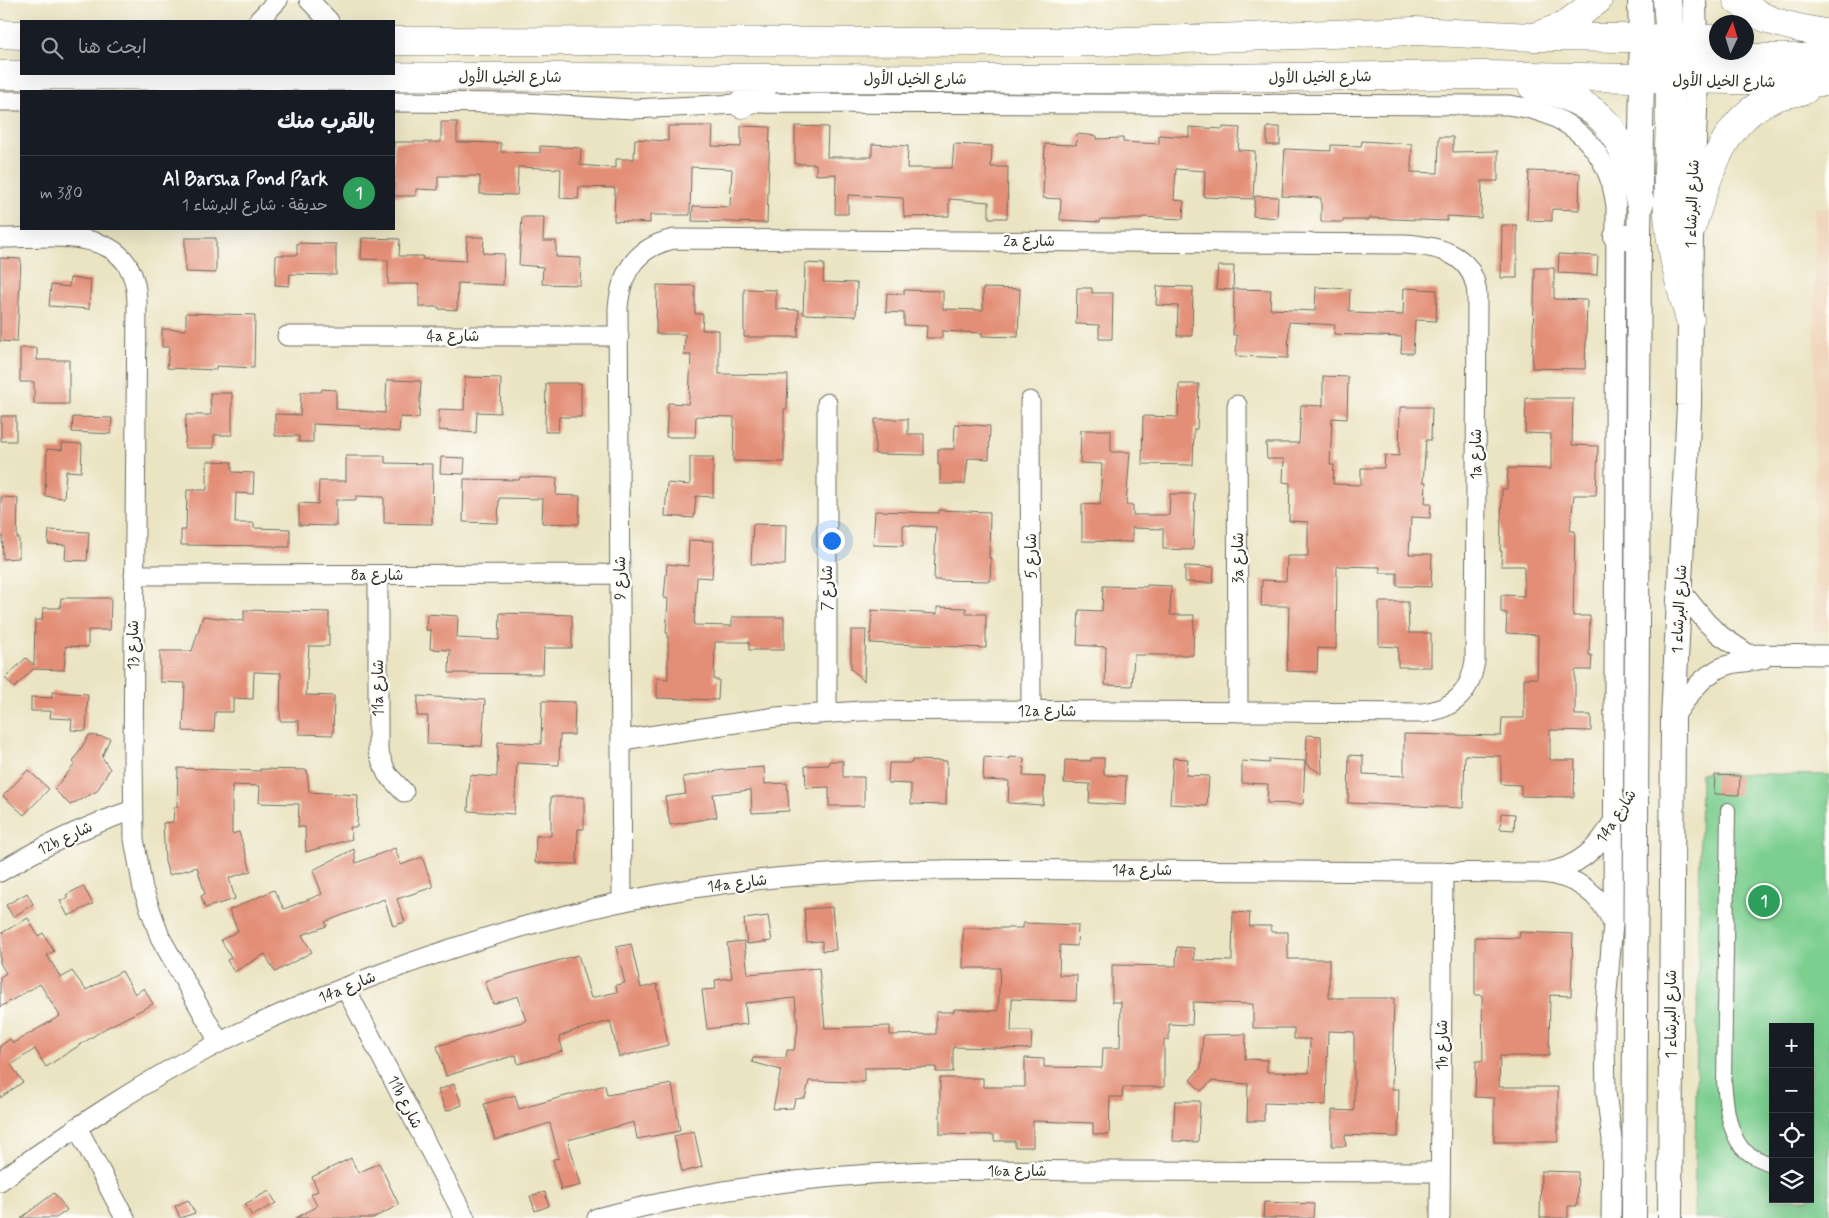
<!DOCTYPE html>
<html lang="ar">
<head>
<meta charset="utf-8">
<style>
  body { margin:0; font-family:Mynerve,"Playpen Sans Arabic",sans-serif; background:#242831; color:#f1f3f6; direction:rtl }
  .controls { position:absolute; right:15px; bottom:15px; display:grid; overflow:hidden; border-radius:0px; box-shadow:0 5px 20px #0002 }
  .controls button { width:45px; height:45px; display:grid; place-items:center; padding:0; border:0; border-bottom:1px solid #363941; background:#171b24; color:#f1f3f6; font:25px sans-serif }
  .compass { position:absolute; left:1709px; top:15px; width:45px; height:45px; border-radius:50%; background:#171b24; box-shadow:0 5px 20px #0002; rotate:4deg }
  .you { position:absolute; left:831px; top:540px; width:18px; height:18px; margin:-12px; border:4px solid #fff; border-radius:50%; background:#1a73e8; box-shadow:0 0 0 8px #1a73e833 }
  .badge { display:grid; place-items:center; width:32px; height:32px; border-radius:50%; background:#2563eb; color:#fff; font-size:16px; font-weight:700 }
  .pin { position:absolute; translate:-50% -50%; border:2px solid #fff; box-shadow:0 1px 5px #0006 }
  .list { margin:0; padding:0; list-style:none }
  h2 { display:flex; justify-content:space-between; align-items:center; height:65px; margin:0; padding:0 20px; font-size:21px }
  h2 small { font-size:16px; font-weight:400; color:#9ea1a6 }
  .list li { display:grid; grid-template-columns:32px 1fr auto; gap:15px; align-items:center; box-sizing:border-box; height:75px; padding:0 20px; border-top:1px solid #363941 }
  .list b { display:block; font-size:19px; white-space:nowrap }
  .list p { margin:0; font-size:16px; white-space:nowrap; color:#9ea1a6 }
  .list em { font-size:16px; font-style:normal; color:#9ea1a6 }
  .icon { flex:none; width:28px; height:28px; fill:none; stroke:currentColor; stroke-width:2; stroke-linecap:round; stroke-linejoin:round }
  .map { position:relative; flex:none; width:1829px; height:1218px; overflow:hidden; direction:ltr }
  .search { position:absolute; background:#171b24; box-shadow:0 5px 20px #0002; left:20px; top:20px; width:375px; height:55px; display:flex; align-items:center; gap:12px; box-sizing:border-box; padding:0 18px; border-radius:0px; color:#9ea1a6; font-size:19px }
  .panel { position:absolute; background:#171b24; box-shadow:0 5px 20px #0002; left:20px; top:90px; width:375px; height:140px; border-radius:0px; direction:rtl }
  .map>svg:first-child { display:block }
</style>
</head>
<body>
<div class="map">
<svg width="1829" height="1218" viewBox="0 0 1829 1218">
  <rect width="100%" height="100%" fill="#fdfcf7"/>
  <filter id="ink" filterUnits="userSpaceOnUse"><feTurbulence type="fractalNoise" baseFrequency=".02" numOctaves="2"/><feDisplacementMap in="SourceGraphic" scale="10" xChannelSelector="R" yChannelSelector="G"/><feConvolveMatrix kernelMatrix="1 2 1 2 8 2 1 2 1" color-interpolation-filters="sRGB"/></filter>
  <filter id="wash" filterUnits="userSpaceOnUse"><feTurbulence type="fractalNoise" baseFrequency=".0096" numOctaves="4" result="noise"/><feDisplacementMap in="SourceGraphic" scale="20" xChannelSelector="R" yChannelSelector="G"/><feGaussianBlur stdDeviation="1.12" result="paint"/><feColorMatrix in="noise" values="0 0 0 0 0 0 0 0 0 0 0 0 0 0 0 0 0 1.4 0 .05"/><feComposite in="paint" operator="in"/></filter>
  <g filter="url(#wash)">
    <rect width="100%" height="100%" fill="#ebe4c3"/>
    <path fill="#efd6bb" d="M1815,208H1829V631H1814Z"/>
    <path fill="#7dcf90" stroke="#547d5e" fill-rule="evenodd" d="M1701,773L1829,775V1218H1694ZM1773,1027H1810V1199H1773Z"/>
    <g id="blocks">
      <path fill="#e38e76" d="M441,122H457V142L501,143V152L540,153V146L581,148L580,165L616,168V159H634L635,139L668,141V126H713L712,146L741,147V126L770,127L767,223L692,221L693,206L730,207L732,169L691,167L690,215H650V223L614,221L615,188L579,187L578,199L560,198L561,169L518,167L517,195L480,194V176H438V190L416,189V196H394V142H441Z
        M795,126L828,127L827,157H872V144L908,146L907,168H952L954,144L992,146L991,167H1008L1007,218H989V202L949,199V216L904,217L903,198L848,195V214H835L836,174L816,175V164H795Z
        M1189,127L1223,129V127L1240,128L1238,150L1255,151L1253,199L1204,197L1205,171L1176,169L1174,200L1184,201L1183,219L1142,217V219H1101L1100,222L1060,220L1061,199L1043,198L1045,144L1076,145L1077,134L1097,136V139L1123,138V142L1159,144V135L1189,137Z
        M1267,127H1280V145H1267Z
        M1439,137H1453V152L1498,151V181H1482L1481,218L1447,216V221L1369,218V220H1343V222H1321V198L1282,196L1285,149L1331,151V145L1361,146L1362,141L1412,144L1411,172L1438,173Z
        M1529,171L1580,173L1579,210L1552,209V221L1527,220Z
        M1255,196L1278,197L1277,218L1253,216Z
        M522,217H544L543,241H556V257L581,258L580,285L542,284L543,267L519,265Z
        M1502,225H1517V278H1501Z
        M467,237H484L483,253L504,254L503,285L458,283L457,310L439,309V307H419V284H388V260L361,259L362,238L400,239L399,256H423L422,259L466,261Z
        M185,238H216V273L185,272Z
        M297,243L336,244V275L290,274L289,286L275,285L276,255H297Z
        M1559,254L1598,256L1597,275L1558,273Z
        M0,258L21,259L17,342L0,341Z
        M805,263L824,264L823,282L857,283L856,316L803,314Z
        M1218,266H1234L1233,290L1216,289Z
        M1535,268H1554V299L1587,300L1585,369L1532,368Z
        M70,278L91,280L89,309L49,306L51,285L69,287Z
        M657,285L695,286V314H703L702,330H719V374L788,375L787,409H784V462L733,461L734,417L696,416L695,437H666L668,403L688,404L689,399L691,355H684L685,334H656Z
        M1157,286L1193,287L1192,336H1177L1178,306L1156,305Z
        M1316,287L1350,289L1349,311H1354V313L1403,315L1404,288L1437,290L1436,321L1415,320L1413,353H1401L1402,337L1334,334L1335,325L1289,322L1288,358L1236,356L1237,335H1233L1234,289L1271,290L1270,309L1315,311Z
        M983,288L1020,289L1018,337L982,336V333L942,331V338H926L927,326L904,325V313L886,312L887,293L904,294V290L943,291V309L983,310Z
        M1077,288H1092V293H1113L1112,339H1099V325L1076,324Z
        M744,289L776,290V309L799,310L798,337H744Z
        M186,313L255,315L254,368L216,366V370L167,368L169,347H162V329L186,330Z
        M20,348H37V360H69V404H34V382H20Z
        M1323,376L1348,377L1347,419L1332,418L1330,465H1334L1333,484L1361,485V468H1384L1385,455L1399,456L1400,407H1432L1431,440H1426L1423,482H1426L1425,504H1431L1430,518L1411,517L1409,554H1432L1431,587L1397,586V573H1380V567L1337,566L1336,649L1318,648L1317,672L1287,671L1289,606H1261L1262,580L1286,581L1287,556H1308V522L1289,521L1290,483L1283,482L1284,459H1267L1266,443H1299L1301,405L1323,406Z
        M465,377L501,378L500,413L477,412L476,433L439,430V409L464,410Z
        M387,380L421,381L419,418L400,417L399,432L360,428V426L313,424V442H299V436H275V414L300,415L301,392H321L322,389L336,390V409L385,413Z
        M546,383H581V417H559L558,432H545Z
        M1179,384H1199L1197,429H1194L1193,465L1142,464L1143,416L1178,417Z
        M210,393H232V435H214V448H185L186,415H211Z
        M1526,398H1573L1572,445L1598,446L1596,495H1574L1570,531H1575L1573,616H1590L1589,655H1592L1591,670H1575V715H1591V731L1550,730V760H1575L1574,797L1521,796V785L1501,784V756L1465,755L1463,808L1348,803L1349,755L1363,756V774L1404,776V734L1501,736L1502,718H1524V678H1537L1538,635L1506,633L1507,613L1501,612V595L1524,596V566H1501L1502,551H1500L1502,489H1507L1508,468L1551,469V434L1525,433Z
        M1,416H16V441H1Z
        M73,417L112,418L111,434L72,432Z
        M875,419H908V434H924V455L875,454Z
        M955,424L990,426L989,459L968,458L965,484H940V465H938V449H954Z
        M1081,430H1111V452H1130L1126,505H1133V515H1169L1170,494H1195L1193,550L1163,549V529L1132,528V542L1082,541V504L1100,505L1102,464L1080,463Z
        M62,443L82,444L81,472L66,471L64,498L45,496L47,449L62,450Z
        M346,456H385V463L433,464L432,524L384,523V497L356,496V500H336V526L299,525V503L318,504L319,481H346Z
        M441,457L465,458L464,474L440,473Z
        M690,457H713V497L696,496L694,518L665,516L667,483L690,485Z
        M207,461L232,462V472L254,473L253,494L236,493L235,523H254V528L290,529V547H274V546L181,545V530H186L187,490H207Z
        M520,477L557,478L556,495L580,496L579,524L542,523L543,499L499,498L498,523L463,522L464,479L519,480Z
        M1,497L18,498L17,538H19V558L3,559L2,535H0Z
        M939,510L990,512L989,558H991L990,581L934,580L936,527L903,525V546L873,545L875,511L939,513Z
        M753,524L786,525L785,565L751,564Z
        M49,530L89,532L87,561L65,560L66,545L48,544Z
        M689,540L714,541L712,578L697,577L694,625L732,626V617H784V650H749V642H715L714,680H719L718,700L657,698V678L668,679V633H666L668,599L664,598L667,564L688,566Z
        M1185,566L1214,567L1213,583L1185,582Z
        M1147,585L1171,586L1170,615H1194L1193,655H1134L1132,686L1105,685L1106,647L1077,645L1079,610L1102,611L1103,586L1147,587Z
        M61,598H111L110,630H88V647L66,646L64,670L33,669L14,688L5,678L26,658L34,665L35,620H42L43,608H60Z
        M1379,602H1408L1409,633H1431V667H1398V647L1379,646Z
        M937,607L966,608V614H986V648L870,643L872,610L937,614Z
        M244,610L329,612V646H309L306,695L334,696L333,735L299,734V721H280L281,673L254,672L253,699L233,698V712H215L214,732L183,731L185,683L160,682V651H192L203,616L244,621Z
        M500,613L572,615V648H544L543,674L449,673L450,650L430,649L431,630H426L427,614L458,616L457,638L499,640Z
        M851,630H866L864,681L851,669Z
        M52,692L88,694L86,731L71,730L72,719L50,718L51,711H31V697L52,698Z
        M418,696L485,700L482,746L427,744L428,716H417Z
        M542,701L575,702L574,735H560L559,765L517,763L514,814L468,811L470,775L497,777L498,742L541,744Z
        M89,735L110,738L102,757L110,769L97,791L70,805L54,789L75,764L73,762Z
        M1307,735L1321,736L1322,774L1306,764Z
        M984,757L1010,759V757L1024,758L1023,776L1045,777L1043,805L1008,803L1009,781L983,780Z
        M1091,758H1104V775L1126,776L1125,805L1089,803L1090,784L1064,783L1065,760L1091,761Z
        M1173,758L1188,759L1186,775L1209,776L1207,806L1170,804Z
        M1269,759L1305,761L1303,804L1267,803L1268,784L1242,783V761L1269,763Z
        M912,760L947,761L946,805L911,804V784L888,783L889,763H912Z
        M829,761H843V777H864V806H829V787L806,788L805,766L829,765Z
        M764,767L765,784L787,783L789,811L752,813L751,790L713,794L717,817L670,825L665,797L686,794L683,777L723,770Z
        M178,768L260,771V769L307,770L309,792L358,795L357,827H350L352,839L306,852L305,827H298L299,804L259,803L260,786L232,785V834L239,832L251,871L229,878L235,899L205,908L201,896L205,894L197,867L169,875L165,862L163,823L173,822L174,808L177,807Z
        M28,770L49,789L24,815L3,796Z
        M1715,775L1740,776L1739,795L1714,794Z
        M551,797H584V829H578L577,864L535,863L536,836H551Z
        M1501,813L1515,814L1514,830L1500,829Z
        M395,848L401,865L422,857L433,887L397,899L405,922L393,926L384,899L325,922L327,926L302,935L312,952L275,972L265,954L234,972L227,960L231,958L221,940L238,931L229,910L274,890L284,909L322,894L313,870L354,849L356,863Z
        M83,886L93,904L68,916L60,901L68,898L66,895Z
        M27,893L33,904L13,917L6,905Z
        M832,907L836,950L822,951V941L807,942L804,909Z
        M1233,912L1250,913L1249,926H1271V932H1288V959H1329V998H1394L1392,1089H1399L1398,1137L1345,1135L1346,1146H1332V1110L1354,1111V1032L1328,1031L1326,1105L1264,1103V1121H1247L1248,1084L1212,1081L1201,1091L1190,1080L1201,1067L1203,1035L1246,1034L1245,1059L1267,1060V1072L1309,1073L1310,1039H1294V1028H1253V1004L1193,1002L1192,1025L1169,1024V1040H1164V1087H1123L1122,1097H1110L1109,1135L1093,1134V1123L1033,1121V1147H1015V1141H994V1135L940,1134V1078H983V1087H1025V1058L1044,1059V1067L1102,1068L1103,1048H1120L1121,1002H1112V965L1176,966L1177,947L1194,948V960L1232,961Z
        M768,916L772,941L747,944L744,919Z
        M28,918L38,936L43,933L54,951L47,955L61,978L72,971L86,990L122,971L135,994L144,988L153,1004L106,1028L46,1067L35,1049L11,1065L23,1082L0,1098V1046L10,1039L13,1043L60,1016L40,984L0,1007V977L6,973L0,963V934Z
        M1023,923L1078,925L1077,946L1060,945L1059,975H1077L1076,1001L1012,999L1011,1031H1032L1031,1049L953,1047V1072H936V1067L864,1068V1082L809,1081L805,1098L795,1099L793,1108L773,1109L781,1070L752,1062L753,1058H786L787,1050H794L798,1028L795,998L745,1003L747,1024L707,1029L702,990L716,989L715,980L732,978L727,943L744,941L748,974L819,968L825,1028L890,1026V1035L936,1034V1012H954V1009L998,1011L1000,968H963V928H1023Z
        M1520,932L1573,934L1571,996L1550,995L1549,1056H1500L1499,1087H1558V1142H1494V1098L1475,1097L1476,1061H1483L1482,995H1475V937L1519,938Z
        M631,944L641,988L657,984L668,1045L619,1057L610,1021L573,1031L559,1037L563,1051L518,1064L516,1055L446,1076L437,1046L526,1021L518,996L493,1004L485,981L578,955L591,998L617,992L616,985L625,983L616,947Z
        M454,1084L462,1105L446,1111L438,1090Z
        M672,1084L680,1131L637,1139L634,1122L568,1140L581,1185L561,1190L553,1159L559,1158L550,1123L495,1140L484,1104L515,1095L519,1109L605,1085L607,1095Z
        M1175,1101H1200L1198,1142L1173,1141Z
        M694,1131L702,1167L682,1172L674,1136Z
        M351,1158L358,1173L379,1163L399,1205L373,1218H296L317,1206L311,1194L318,1191L312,1177Z
        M1541,1171L1578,1172L1577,1206H1568V1218H1540Z
        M269,1191L276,1203L252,1216L245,1204Z
        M545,1192L549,1206L535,1211L530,1196Z
        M54,1193L67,1210L56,1218H21Z
        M188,1200L195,1213L180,1218L175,1206Z
        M1264,1202L1314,1204L1313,1218H1263Z"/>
    </g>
  </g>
  <g filter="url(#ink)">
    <use href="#blocks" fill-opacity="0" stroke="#6e6c60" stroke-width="1"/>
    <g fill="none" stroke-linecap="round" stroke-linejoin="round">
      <g stroke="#6e6c60" stroke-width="16">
        <path id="pedestrian" d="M1728,810L1724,1081C1726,1103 1728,1130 1742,1148C1749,1156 1763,1161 1773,1165"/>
      </g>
      <g stroke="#6e6c60" stroke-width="21">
        <path id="minor" d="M309,0L329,21
          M258,21L278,0
          M0,101H21
          M394,102L524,103L633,109L759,103L1508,105C1568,112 1608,145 1616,206L1613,924L1605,1016V1042L1606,1092L1612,1140L1611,1218
          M0,238C56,238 136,223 137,303L133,757L134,839L143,889L160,937L219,1042
          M287,336H619
          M1030,401L1031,710
          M827,403V713
          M1237,405L1238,712
          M134,575L620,574
          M378,575V751L387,774L404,792
          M1680,590L1707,623L1720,635L1748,654L1829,655
          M1673,718C1690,694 1704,669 1736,663C1745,662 1753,661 1763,659
          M622,740L776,717L861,711L976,710L1423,713C1455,708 1470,693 1475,661L1477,296C1475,254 1439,246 1404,244L674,239C637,247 621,271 618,308L622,901
          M0,872C42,846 86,826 133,810
          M1547,872C1578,867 1599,848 1613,821
          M345,987L465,1218
          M77,1127L125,1218
          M0,1181C70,1131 142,1082 219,1043C269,1017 322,996 374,976C473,939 573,909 677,891C821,866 967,869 1112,870C1255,871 1398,871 1541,873C1574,876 1599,892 1613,923
          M597,1218C706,1189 817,1175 929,1171C989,1169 1049,1171 1108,1171C1219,1171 1330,1172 1440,1172
          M1440,1218L1443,872"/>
      </g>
      <g stroke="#6e6c60" stroke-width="26">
        <path id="tertiary" d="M1616,237H1639
          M1634,1218L1639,237L1642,79L1640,0
          M1670,1218L1673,718L1689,405L1691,229L1696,80L1694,0"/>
      </g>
      <g stroke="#6e6c60" stroke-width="29">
        <path id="secondary" d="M1667,0L1670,39L1676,56
          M1737,0C1765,24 1793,27 1829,34
          M0,34L21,35
          M1542,34L1564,26L1598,0
          M1640,38C1650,45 1658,53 1663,63C1670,78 1670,96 1670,112C1670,146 1666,181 1668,215C1671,251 1679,285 1690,319
          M394,41L1098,42L1415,31L1534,37L1716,39
          M1649,74L1672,63L1696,58H1829
          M0,75L1106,79L1487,75L1829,82
          M1532,86C1608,105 1620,130 1640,202
          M742,104L771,78
          M1691,229C1708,178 1723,112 1782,95C1790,93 1798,92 1805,90"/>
      </g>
      <use href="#pedestrian" stroke="#fff" stroke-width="14"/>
      <use href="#minor" stroke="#fff" stroke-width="19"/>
      <use href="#tertiary" stroke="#fff" stroke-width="24"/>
      <use href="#secondary" stroke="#fff" stroke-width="28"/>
    </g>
  </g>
  <g text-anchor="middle" stroke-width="4.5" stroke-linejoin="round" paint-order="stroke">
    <g font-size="15" fill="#2b2b2b" stroke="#fdfcf7">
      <text x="510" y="82">شارع الخيل الأول</text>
      <text transform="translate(1320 77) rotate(-1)" y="5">شارع الخيل الأول</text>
      <text x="915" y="84">شارع الخيل الأول</text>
      <text transform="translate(1724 81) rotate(1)" y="5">شارع الخيل الأول</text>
      <text transform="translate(1692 204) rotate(-88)" y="5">شارع البرشاء 1</text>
      <text x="1029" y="246">2a شارع</text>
      <text x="453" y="341">4a شارع</text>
      <text transform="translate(1476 454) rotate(-90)" y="5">1a شارع</text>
      <text transform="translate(1031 556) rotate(-90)" y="5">شارع 5</text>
      <text transform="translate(1238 558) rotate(-90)" y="5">3a شارع</text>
      <text x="377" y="580">8a شارع</text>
      <text transform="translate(620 578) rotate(-90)" y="5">شارع 9</text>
      <text transform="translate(827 588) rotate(-90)" y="5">شارع 7</text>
      <text transform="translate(1679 609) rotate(-87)" y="5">شارع البرشاء 1</text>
      <text transform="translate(133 645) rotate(-90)" y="5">شارع 13</text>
      <text transform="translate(378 688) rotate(-90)" y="5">11a شارع</text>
      <text x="1047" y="716">12a شارع</text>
      <text transform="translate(1616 816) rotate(-57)" y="5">14a شارع</text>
      <text transform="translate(65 838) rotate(-25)" y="5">12b شارع</text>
      <text x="1142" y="875">14a شارع</text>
      <text transform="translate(737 883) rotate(-7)" y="5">14a شارع</text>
      <text transform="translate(347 987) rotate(-22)" y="5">14a شارع</text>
      <text transform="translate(1671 1014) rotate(-90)" y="5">شارع البرشاء 1</text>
      <text transform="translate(1442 1045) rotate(-90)" y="5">1b شارع</text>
      <text transform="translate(405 1102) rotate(63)" y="5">11b شارع</text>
      <text x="1017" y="1176">16a شارع</text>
    </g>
  </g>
</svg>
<div class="controls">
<button>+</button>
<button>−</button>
<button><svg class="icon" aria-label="locate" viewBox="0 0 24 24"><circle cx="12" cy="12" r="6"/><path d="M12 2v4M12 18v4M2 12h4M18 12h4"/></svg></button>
<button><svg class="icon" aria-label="layers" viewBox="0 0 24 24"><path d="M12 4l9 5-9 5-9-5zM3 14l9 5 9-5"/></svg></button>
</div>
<svg class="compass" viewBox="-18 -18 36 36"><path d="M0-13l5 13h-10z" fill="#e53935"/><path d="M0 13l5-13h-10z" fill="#9ea1a6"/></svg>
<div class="you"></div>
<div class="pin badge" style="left:1764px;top:901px;background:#2e9e5b">1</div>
<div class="search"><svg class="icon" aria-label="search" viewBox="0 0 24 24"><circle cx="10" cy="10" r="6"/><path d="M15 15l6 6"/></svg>ابحث هنا</div>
<section class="panel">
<h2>بالقرب منك<small></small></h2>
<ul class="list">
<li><span class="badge" style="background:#2e9e5b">1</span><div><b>Al Barsha Pond Park</b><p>حديقة · شارع البرشاء 1</p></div><em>380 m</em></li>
</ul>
</section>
</div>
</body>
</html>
